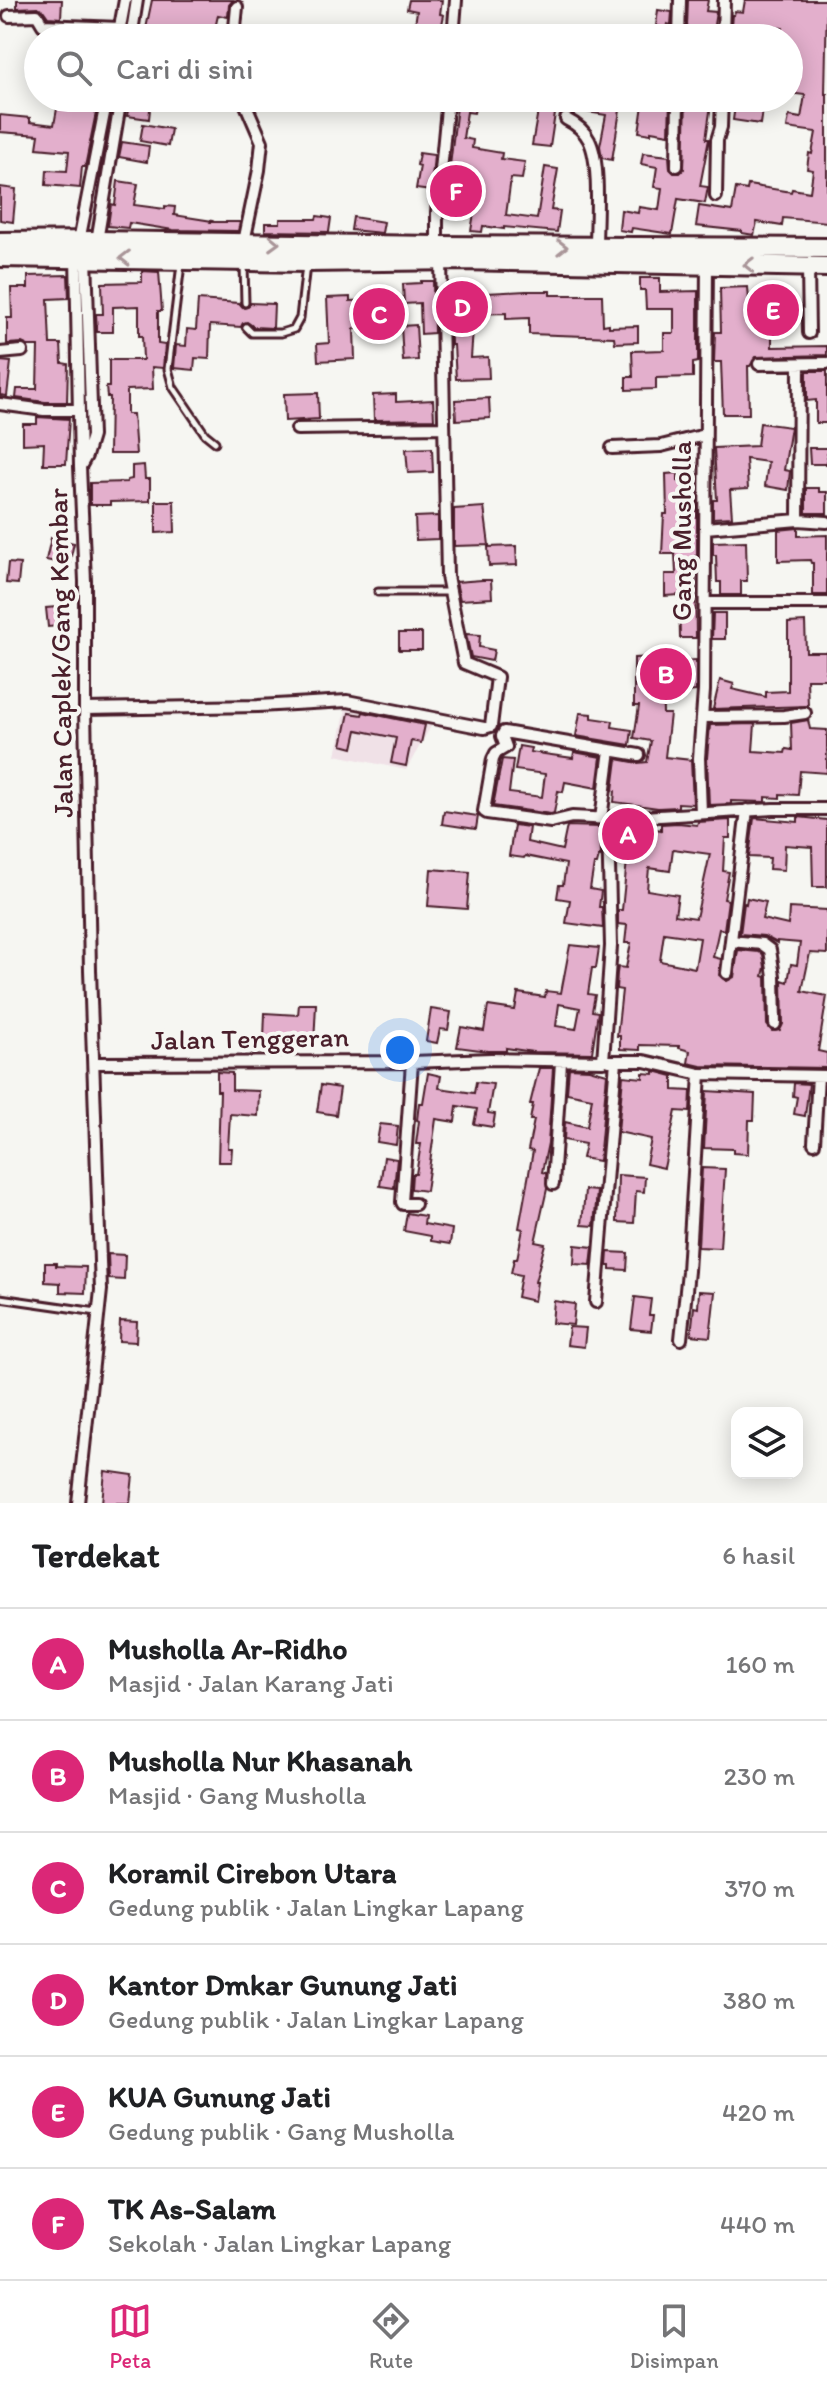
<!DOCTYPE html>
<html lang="id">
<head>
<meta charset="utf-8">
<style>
  body { margin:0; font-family:Itim,sans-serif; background:#f2f2f2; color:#202124 }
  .controls { position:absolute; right:24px; bottom:24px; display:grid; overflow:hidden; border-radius:16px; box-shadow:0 4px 20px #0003 }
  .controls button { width:72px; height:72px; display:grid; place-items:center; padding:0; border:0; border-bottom:2px solid #e0e0e0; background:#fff; color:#202124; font:40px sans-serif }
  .you { position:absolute; left:400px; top:1050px; width:28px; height:28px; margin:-20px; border:6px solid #fff; border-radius:50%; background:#1a73e8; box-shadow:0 0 0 12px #1a73e833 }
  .badge { display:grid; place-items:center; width:52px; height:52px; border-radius:50%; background:#db2777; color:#fff; font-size:26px; font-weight:700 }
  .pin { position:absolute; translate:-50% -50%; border:4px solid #fff; box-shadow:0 2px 8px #0006 }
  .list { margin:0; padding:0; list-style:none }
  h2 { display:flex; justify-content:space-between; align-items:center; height:104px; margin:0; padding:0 32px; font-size:34px }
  h2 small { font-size:26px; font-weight:400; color:#757577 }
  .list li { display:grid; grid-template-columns:52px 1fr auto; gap:24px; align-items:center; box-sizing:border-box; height:112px; padding:0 32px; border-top:2px solid #e0e0e0 }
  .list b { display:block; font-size:30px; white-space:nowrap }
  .list p { margin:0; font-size:26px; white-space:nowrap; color:#757577 }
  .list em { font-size:26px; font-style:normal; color:#757577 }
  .icon { flex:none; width:44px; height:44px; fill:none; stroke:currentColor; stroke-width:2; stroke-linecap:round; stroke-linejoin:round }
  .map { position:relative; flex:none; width:827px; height:1503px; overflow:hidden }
  .search { position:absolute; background:#fff; box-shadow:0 4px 20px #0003; left:24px; right:24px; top:24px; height:88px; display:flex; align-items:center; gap:20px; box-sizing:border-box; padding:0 28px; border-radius:44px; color:#757577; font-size:30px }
  .sheet { height:776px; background:#fff }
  nav { display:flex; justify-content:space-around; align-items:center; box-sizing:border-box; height:112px; border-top:2px solid #e0e0e0; background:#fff; font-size:22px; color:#757577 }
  nav a { display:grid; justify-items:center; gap:4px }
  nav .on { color:#db2777 }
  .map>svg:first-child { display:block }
</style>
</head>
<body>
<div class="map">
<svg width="827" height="1503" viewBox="0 0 827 1503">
  <rect width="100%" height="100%" fill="#f6f6f2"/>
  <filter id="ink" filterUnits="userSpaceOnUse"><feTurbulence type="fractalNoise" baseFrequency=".0125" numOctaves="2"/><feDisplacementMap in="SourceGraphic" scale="16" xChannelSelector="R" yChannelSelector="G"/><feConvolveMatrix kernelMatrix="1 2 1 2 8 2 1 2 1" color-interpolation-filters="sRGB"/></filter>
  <g filter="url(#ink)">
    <path fill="#f0e1e7" d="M347,703L434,721L406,770L336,755Z"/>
    <path fill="#e3afcc" stroke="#4a1f2b" stroke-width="2" fill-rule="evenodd" d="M17,0H62L61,18L48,17L43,10L38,7L17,8Z
      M152,0H233L229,5L228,17L218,15L213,38H144Z
      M409,0H442L440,14L444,15L439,38H413L417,11L407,9Z
      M688,0H708L706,11L716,12L712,38H695L696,29L687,27Z
      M745,0H827L825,94H827V222L783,218L782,226L757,222L754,235L742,233V231L696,226L699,206L732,211L736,188L747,190L748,185L791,192L792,189L810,192L813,170L807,169L809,153L812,154L816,132L787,128L789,116L801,118L805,95L789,93V38H782L783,28L762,25L761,29L731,25L732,15H734L735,11L743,12Z
      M658,10L672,12L671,25L667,24L666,28L656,26Z
      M59,98H99L85,167H82L80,188L46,185L47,170L67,171L69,151L37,148L39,135L0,132V115L30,118V122L54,125Z
      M130,98L151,100L149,119L127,116Z
      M458,98H477L474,113L467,112L463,138L473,140L472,148L502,153L501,159L525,162L522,179L511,178L506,215L537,219L545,167L558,169L551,210L560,211L557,232L504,227V229L483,226L482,232L471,231L474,213L445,208Z
      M536,98H622L612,160L602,158L600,146L606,115L556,107L550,147L532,145L539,105L536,104Z
      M644,98H670L669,134L651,131V134L639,132Z
      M686,98H712L706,139H709L700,186L708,187L705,203L678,199L672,234L632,228L631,232L619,230L621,210L638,213L639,207L659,210L662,188L654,187L657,167L641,164L643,153L669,156L670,169L674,173H680L684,169Z
      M735,106L762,110L760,124L733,120Z
      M143,124L171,129L168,146L140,141Z
      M122,142L149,146L147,162L119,157Z
      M419,153L434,155L431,191L416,189L420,166L417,165Z
      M118,181L138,184L134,205L165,209V206L175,207L174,215L212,221L211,222H240L238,231L173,230L129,223L128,228L108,226L111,204L115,205Z
      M0,187L16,189L13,222L0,220Z
      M317,216L331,218L329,232L265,231V223H280V219H316Z
      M353,217L384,222L382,233L351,230Z
      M142,271L159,272L162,311H158V344L165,345L163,368L152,367L153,389L127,390V414H133L136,454H109L110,397H107L106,387H109V360H143L142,336H139V306L113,307V332H97L96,314H103L102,283L142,282Z
      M68,275L69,298L48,299L50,344H61L62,363L68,364L67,402H45L16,398L17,389H37L38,346H28L22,343L7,344V318H12L11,288H28V276Z
      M640,278H660V292L698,291V362L693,363V377L656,378V389L626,390V377H633L632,351L664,350V333H674V309H646L645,290H640Z
      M421,281H433L434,333L421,334L420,303L404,304L403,284L421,283Z
      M748,287L749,300H788L789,319L772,320V347L827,346V355L756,357L750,366H748L749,414H723L721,362H714L715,332H721L720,288Z
      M526,291H550V295H602L603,325L609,324V327L638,326V342L615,343L614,337L529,334V318L506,319V313L474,314L471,358L488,357L489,378L456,379L454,345H451L450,295Z
      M350,297V301L395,299L397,327L354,329L355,359L318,361L317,344L329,343L327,298Z
      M198,300L239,303L244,308L248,307L250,303L274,304L273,328L254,327L247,322L243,323L241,327L210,325L209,359L195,358L194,370L174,368L176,345L186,346L187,329L196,330Z
      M416,325L418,360L403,361L401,326Z
      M0,361L11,362L7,396L0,395Z
      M807,371H827V423H816V400L807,401Z
      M318,393L319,419L285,421L284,394Z
      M396,394V402L433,400L434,419L374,420L373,395Z
      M489,398L490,418L456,420L455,400Z
      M37,417L69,419L66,464H43L44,443L23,444V424H37Z
      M760,423L791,427L784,470L790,471L788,490L765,486L768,462L746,459L748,489L730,490L732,517L713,518V500H717L714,448L757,446Z
      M432,448L433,472L408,473L406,449Z
      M809,448H827V464H810Z
      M144,465L145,479H150V501L110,502V505H90V483L127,482V480L132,479V466Z
      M678,473V482H693L694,502L697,501V556H695L696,638H680L679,595L665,596V574H676L675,554H662L664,514H667L666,474Z
      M806,488H819V492H827V513H806Z
      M156,501H174L175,532L156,533Z
      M484,507L489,545L454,546V509Z
      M438,516V539L416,540L415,517Z
      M798,528V536L827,535V595H813V563H811L810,560L778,561V530Z
      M51,538L74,543L69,565L46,560Z
      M746,541L747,581H741V595H721V582H717L716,555H713V542Z
      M516,546L517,565L489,566L488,547Z
      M8,563L20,564L18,584L6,583Z
      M482,580H491L492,598L460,600L456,582Z
      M68,606L69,625L48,627L46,608Z
      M713,613H725V639H712Z
      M805,622L806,652H826V679H807L808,706L713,709L720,680L734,684L732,689L766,697V692L788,691V623Z
      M399,633H422V650H399Z
      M466,634L480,635L479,647L494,650L492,661L471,657Z
      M655,657V662L682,672V661L696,660V691L683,692V689L662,681L663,714H670L665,757L691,760L693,804L678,803V807L658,808L614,802L615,791L613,790L617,759L638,763L647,762L651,741L634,738L639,706H634V658Z
      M363,712L425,725L421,743L411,741L406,766L391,763L396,738L357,730L353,748L342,745L349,713L362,715Z
      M580,713L592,714V718L613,721L612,727L632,730L630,745L576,736Z
      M808,720L810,729L827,730V773L800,771L798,795L780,794V798L765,797V802L731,801V804L709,805L707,758L710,725L755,724L753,751L785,753L786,749L792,750L791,723Z
      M519,746L531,748L530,752L573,758L574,752L601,757L597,788L565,782L563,792L558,791L554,813L551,814L493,806L502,759L513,760L509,793L542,797L545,774L515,770Z
      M444,811L478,816L476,829L442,824Z
      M798,817L827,820V887H813L812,847L785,845L784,870L769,869L770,858L749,857L754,818L798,822Z
      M730,820V838H725L723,871L729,872L724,899L728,900L724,930L719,929L713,957L721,959L719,975L727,981L734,977L738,950L759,952L763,954L765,967L763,976L766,977L767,1025L772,1031L780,1030L783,1024L782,980L788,982L791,964L797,965L800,943L777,941V943L764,936L740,934L744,903L746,904L747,898L766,902L762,919L788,925L789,908L827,910V954L810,953L802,991L827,996L818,1051L827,1053V1068L701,1066L688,1063L690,1051L679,1048V1046L640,1045V1050L620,1049V1036H617L622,990L616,989L617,973L618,967L626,968L631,943H625L627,925L618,924V910H622L627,860L617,859L616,828L637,825L661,830V824L678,823L697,825L698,822ZM673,849L710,854L696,918L675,915L678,895L647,890L649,868L670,871ZM664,933L700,938L695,968L660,961Z
      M514,825L529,827L527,842L562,850L567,826L600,827L601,857L599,856L597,864H594L590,889L601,891L599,907H602L603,928L566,923L570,900L557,898L559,885H563L566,864L525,856L524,858L509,856Z
      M431,869L470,872L467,909L428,906Z
      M570,945L599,948L596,968H592L588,994L595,995L592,1011L598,1012L592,1053L533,1052L506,1048V1051H488L457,1047L461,1027L484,1031L488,1006L515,1010L518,993L545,997L546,991L561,993ZM559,1004L580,1008L576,1029L556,1026Z
      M299,1004H316L314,1044H297V1041L264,1039L265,1013L298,1015Z
      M431,1009L451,1012L448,1030L440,1029L437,1043L426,1041Z
      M539,1068H553L548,1143L542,1172L546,1173L547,1189L535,1242L545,1244L535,1282H537L534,1301L517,1297L521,1275L511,1273L514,1259H517L523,1229L519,1228L533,1151L528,1150L534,1120H530L533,1104H530Z
      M569,1068L589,1069L607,1074L599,1161L582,1158L585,1144L564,1140L565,1122L587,1127L592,1098L567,1093Z
      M654,1071L673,1076V1090L691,1091L690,1112L676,1111L664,1168L646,1164L651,1139L618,1132L623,1076L643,1078V1073L654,1074Z
      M217,1072L232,1073V1090L259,1091L258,1116L230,1114L228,1148H232L231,1162H218L220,1091H217Z
      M428,1073L441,1076L439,1088L474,1093L476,1082L493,1084L488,1113L495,1114L493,1127L474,1124L477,1109L457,1106L455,1122L436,1119L426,1191L411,1189L412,1174H416L421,1144H416L419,1121L417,1120L419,1103H423Z
      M794,1083L809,1084L805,1116L794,1114L797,1097L793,1096Z
      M321,1085L340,1088L336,1115L317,1112Z
      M707,1091L755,1094L754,1120H749L748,1154L733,1153V1149L704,1148Z
      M380,1124L398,1126L396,1145L377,1142Z
      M384,1157L397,1159L394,1188L380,1186Z
      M702,1168L725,1169L720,1248L698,1247Z
      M618,1175L645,1177L644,1192L636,1191L634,1223L617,1222Z
      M585,1190L597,1191L594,1226L582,1225Z
      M407,1213L425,1216L424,1224L452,1229L450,1244L431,1241V1236L404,1231Z
      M575,1245L593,1247L591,1265L574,1264Z
      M608,1252L628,1253L627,1270L610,1269V1266H607Z
      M108,1254L125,1255L124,1280L109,1279Z
      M45,1263H56V1266L86,1267L85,1293L60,1292V1283L45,1282Z
      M699,1291L715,1292L710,1337L691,1335L694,1307L698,1308Z
      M635,1297L651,1299L649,1315H653L651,1331L631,1329Z
      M554,1301L575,1304L573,1325L552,1323Z
      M120,1321L137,1322L136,1342L119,1341Z
      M569,1327L586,1328L584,1347L567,1345Z
      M105,1471L133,1475L130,1503H102Z"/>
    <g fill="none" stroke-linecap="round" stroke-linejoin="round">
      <g stroke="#4a1f2b" stroke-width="11">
        <path id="lane" d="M181,264L168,369L173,387L205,434L215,442
          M244,264L245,303
          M246,327L252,333H281L294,329L300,318L306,265
          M378,592H448
          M0,1298L97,1312"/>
      </g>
      <g stroke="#4a1f2b" stroke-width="16">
        <path id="street" d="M9,16L37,15L43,25L120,28
          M118,38L125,0
          M131,38L137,0
          M234,38L237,7
          M453,38L456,0
          M679,38L680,0
          M723,38L724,0
          M243,98L262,142L259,170L244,242
          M566,119C576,124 584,130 589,140C601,163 596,220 596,247
          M677,166L678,98
          M716,196L717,140L721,127L722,98
          M79,241L107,98
          M97,241L121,98
          M437,246V212L448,98
          M76,255L80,467L85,581V709L90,970L101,1290L78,1503
          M808,267L809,333
          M0,353L22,351
          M759,364L827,363
          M0,404L44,410H79
          M297,429L444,427
          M612,448L661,446L705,435
          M81,465L86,456L92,436L86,257
          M798,520L799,364
          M705,528L798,520L827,522
          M705,603H827
          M85,709L258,706L347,701L484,728L491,726L497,677L464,663L447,576L441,260
          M703,717L784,716L805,713
          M639,755L504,732L502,736L506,747L496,753L493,759L484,811L487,813L551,822L572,817L611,819L773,809H827
          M701,813L699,758L704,691L707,262
          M601,819L610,750
          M731,941L762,944L770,950L774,976L775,1024
          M727,973L747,810
          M616,1061H644L700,1074L688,1271L681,1339
          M412,1062L402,1202L403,1204H415
          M94,1063L412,1062L491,1059L603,1061L611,946L608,824L611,819
          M700,1074L827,1076
          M814,1143L818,1076
          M553,1184L561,1062
          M596,1302L616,1061H609"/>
      </g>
      <g stroke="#4a1f2b" stroke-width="24">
        <path id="highway" d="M0,242L97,241L437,246L827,248
          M0,257L306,262L460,260L827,267"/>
      </g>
      <use href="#lane" stroke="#f6f6f2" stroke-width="5"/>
      <use href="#street" stroke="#f6f6f2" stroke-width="10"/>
      <use href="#highway" stroke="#f6f6f2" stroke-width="18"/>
    </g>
    <defs><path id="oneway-chevron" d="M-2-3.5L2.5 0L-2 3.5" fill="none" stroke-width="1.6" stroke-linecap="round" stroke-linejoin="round" transform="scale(2)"/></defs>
    <g stroke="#a99598">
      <use href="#oneway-chevron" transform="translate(274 243) rotate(2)"/>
      <use href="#oneway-chevron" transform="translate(562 247)"/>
      <use href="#oneway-chevron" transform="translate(125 258) rotate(-179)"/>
      <use href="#oneway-chevron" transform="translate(749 265) rotate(-179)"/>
    </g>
  </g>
  <g text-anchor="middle" stroke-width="8" stroke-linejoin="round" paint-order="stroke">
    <g font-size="28" fill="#4a1f2b" stroke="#f6f6f2">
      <text transform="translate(681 531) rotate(-90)" y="10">Gang Musholla</text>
      <text transform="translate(60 653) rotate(-91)" y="10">Jalan Caplek/Gang Kembar</text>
      <text transform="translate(250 1038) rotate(-1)" y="10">Jalan Tenggeran</text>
    </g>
  </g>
</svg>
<div class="controls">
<button><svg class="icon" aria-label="layers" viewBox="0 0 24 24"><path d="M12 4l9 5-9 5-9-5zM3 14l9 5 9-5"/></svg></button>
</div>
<div class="you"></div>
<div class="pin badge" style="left:628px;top:834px">A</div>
<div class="pin badge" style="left:666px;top:674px">B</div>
<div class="pin badge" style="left:379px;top:314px">C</div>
<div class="pin badge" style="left:462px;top:307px">D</div>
<div class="pin badge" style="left:773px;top:310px">E</div>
<div class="pin badge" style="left:456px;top:191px">F</div>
<div class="search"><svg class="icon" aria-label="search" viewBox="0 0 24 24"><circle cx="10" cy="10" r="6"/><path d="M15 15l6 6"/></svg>Cari di sini</div>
</div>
<section class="sheet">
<h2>Terdekat<small>6 hasil</small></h2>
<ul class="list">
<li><span class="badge">A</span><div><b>Musholla Ar-Ridho</b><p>Masjid · Jalan Karang Jati</p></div><em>160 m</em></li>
<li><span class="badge">B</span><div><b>Musholla Nur Khasanah</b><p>Masjid · Gang Musholla</p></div><em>230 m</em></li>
<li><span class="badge">C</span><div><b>Koramil Cirebon Utara</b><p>Gedung publik · Jalan Lingkar Lapang</p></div><em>370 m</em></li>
<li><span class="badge">D</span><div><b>Kantor Dmkar Gunung Jati</b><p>Gedung publik · Jalan Lingkar Lapang</p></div><em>380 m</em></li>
<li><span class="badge">E</span><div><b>KUA Gunung Jati</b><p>Gedung publik · Gang Musholla</p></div><em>420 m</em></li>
<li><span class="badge">F</span><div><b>TK As-Salam</b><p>Sekolah · Jalan Lingkar Lapang</p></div><em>440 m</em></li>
</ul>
</section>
<nav>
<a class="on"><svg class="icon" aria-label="map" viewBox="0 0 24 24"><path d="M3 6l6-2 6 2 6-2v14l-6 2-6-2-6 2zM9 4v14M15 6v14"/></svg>Peta</a>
<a><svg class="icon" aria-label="directions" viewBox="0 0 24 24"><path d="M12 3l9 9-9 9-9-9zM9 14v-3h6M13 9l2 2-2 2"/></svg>Rute</a>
<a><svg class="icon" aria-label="saved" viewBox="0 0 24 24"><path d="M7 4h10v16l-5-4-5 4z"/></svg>Disimpan</a>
</nav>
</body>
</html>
